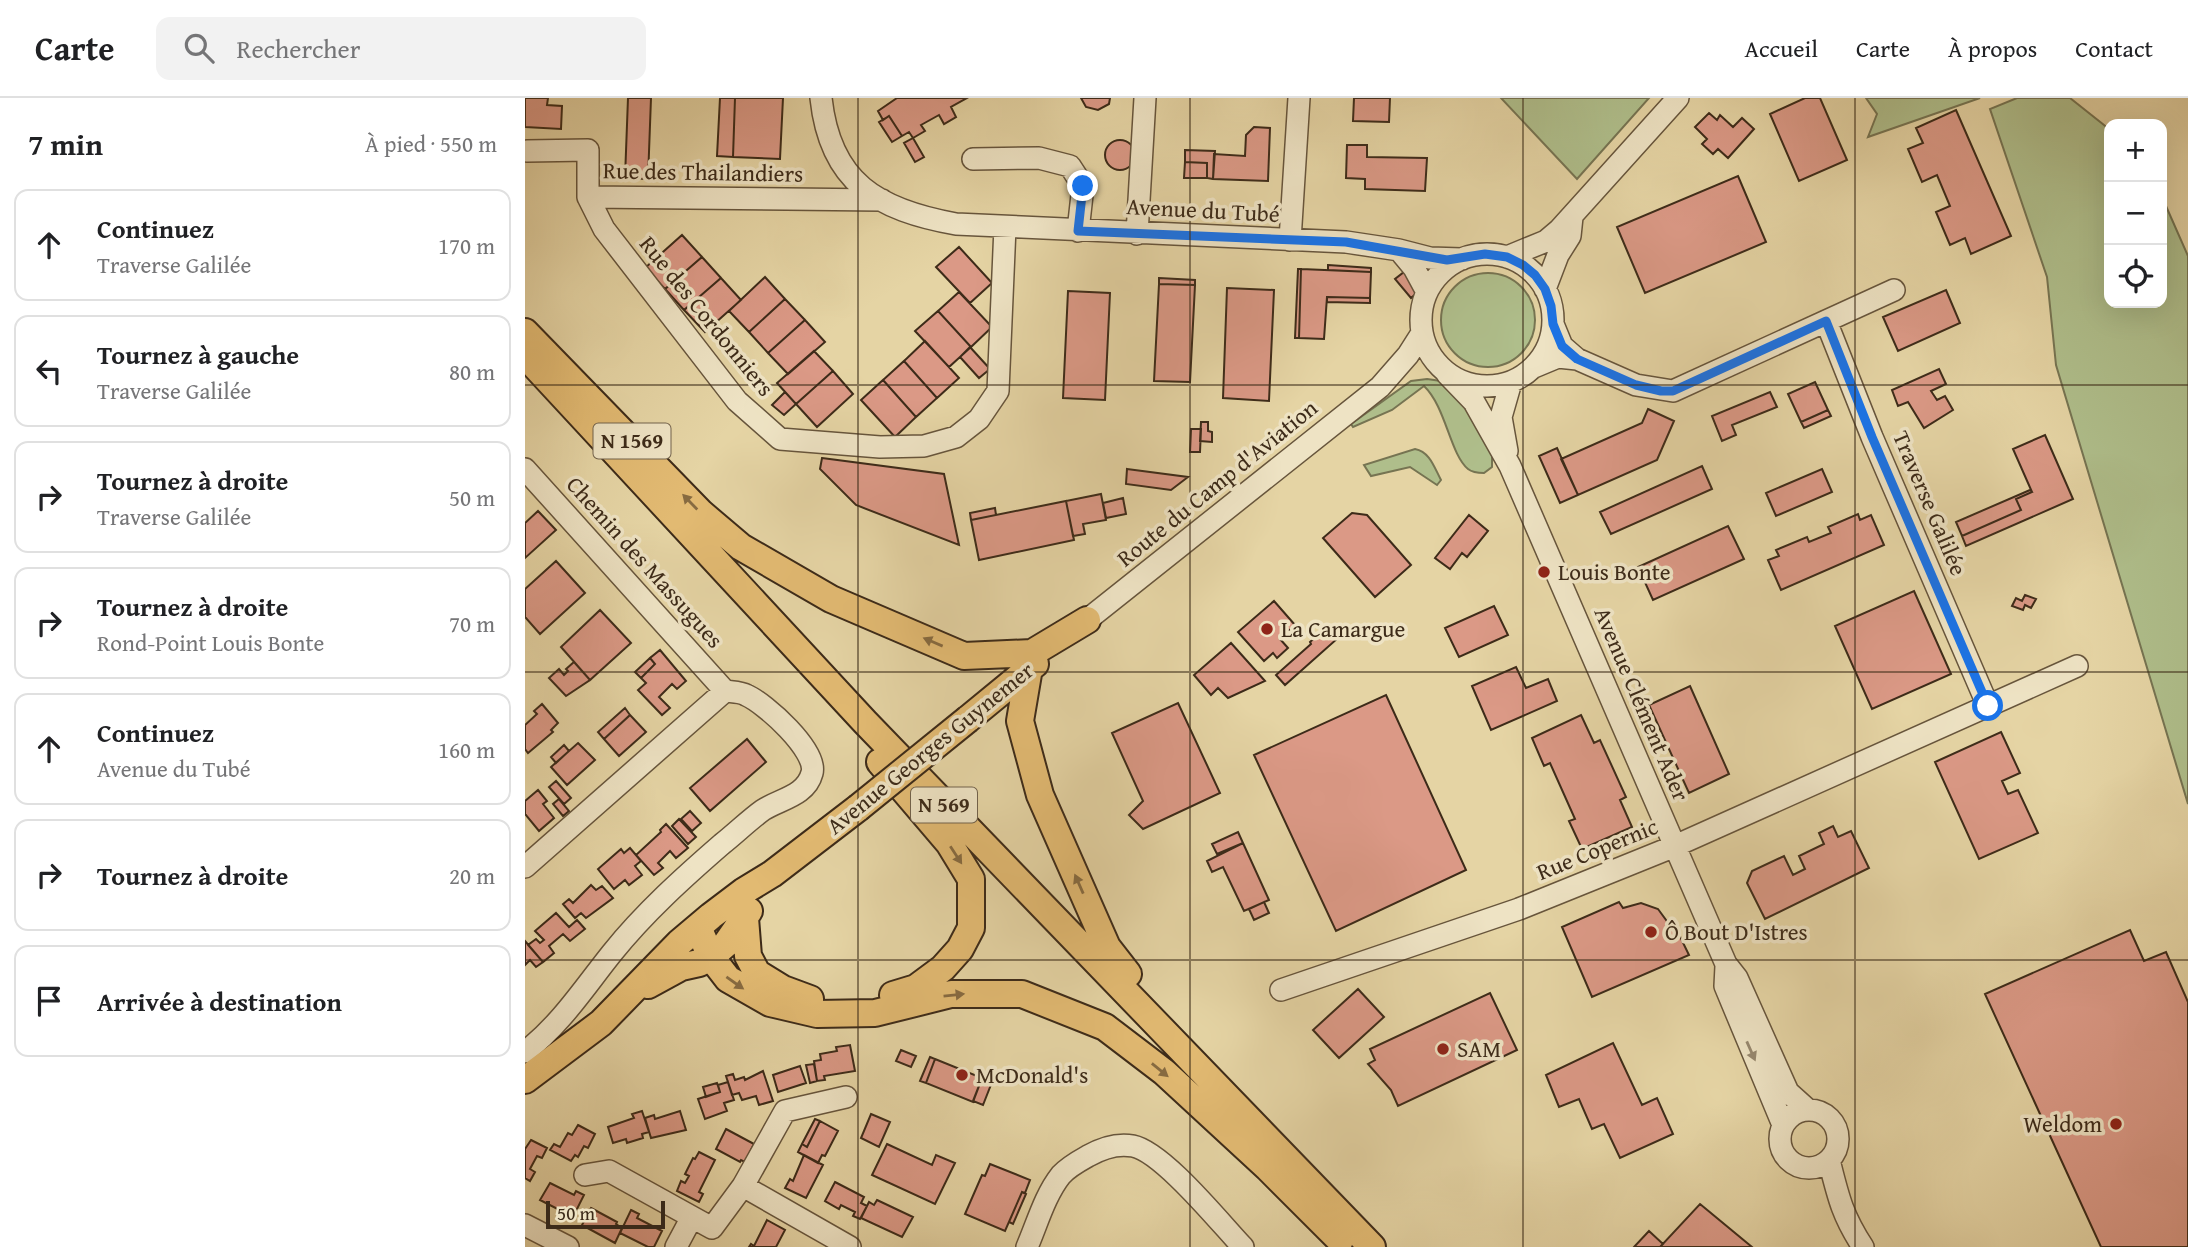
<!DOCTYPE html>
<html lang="fr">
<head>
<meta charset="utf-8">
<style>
  body { margin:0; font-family:"Gentium Book Plus",serif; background:#f2f2f2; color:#202124 }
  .controls { position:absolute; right:21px; top:21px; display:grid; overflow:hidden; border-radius:14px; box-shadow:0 7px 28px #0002 }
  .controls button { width:63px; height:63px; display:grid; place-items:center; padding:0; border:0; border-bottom:2px solid #e0e0e0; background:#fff; color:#202124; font:35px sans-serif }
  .scale { position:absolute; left:21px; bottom:18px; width:119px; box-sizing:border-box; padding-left:7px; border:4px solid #3d2b19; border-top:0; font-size:19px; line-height:24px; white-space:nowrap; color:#3d2b19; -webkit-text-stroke:5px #eee3c4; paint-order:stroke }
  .stop { position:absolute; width:21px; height:21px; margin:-16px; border:5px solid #1a73e8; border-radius:50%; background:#fff }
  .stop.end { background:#1a73e8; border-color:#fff; box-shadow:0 2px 7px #0008 }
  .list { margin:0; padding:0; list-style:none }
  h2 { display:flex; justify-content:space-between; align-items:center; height:91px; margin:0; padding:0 28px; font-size:30px }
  h2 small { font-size:23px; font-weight:400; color:#757577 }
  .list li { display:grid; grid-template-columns:46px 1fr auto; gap:21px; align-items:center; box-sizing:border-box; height:112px; margin:0 14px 14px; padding:0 14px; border:2px solid #e0e0e0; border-radius:14px }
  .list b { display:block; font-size:26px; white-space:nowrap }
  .list p { margin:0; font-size:23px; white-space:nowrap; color:#757577 }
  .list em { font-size:23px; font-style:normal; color:#757577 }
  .icon { flex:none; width:38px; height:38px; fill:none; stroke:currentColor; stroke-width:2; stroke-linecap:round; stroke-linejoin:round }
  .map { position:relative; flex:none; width:1663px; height:1149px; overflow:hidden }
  header { display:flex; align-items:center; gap:42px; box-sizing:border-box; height:98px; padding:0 35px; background:#fff; border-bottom:2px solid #e0e0e0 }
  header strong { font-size:33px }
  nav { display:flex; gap:38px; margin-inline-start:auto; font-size:24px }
  .search { width:490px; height:63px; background:#f2f2f2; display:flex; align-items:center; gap:18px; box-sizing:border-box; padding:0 24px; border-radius:14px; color:#757577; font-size:26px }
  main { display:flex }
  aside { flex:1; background:#fff }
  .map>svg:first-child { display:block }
</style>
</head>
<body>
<header>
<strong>Carte</strong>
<div class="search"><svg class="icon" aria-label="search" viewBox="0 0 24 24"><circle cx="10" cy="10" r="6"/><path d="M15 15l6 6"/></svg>Rechercher</div>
<nav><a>Accueil</a><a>Carte</a><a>À propos</a><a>Contact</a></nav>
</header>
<main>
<aside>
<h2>7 min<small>À pied · 550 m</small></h2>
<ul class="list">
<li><svg class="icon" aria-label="ahead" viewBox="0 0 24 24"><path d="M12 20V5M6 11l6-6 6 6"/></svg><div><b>Continuez</b><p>Traverse Galilée</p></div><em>170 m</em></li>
<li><svg class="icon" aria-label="left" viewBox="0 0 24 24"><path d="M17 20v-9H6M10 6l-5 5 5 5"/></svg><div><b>Tournez à gauche</b><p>Traverse Galilée</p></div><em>80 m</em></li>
<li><svg class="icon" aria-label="right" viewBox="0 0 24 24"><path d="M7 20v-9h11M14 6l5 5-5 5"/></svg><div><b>Tournez à droite</b><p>Traverse Galilée</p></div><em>50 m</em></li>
<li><svg class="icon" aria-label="right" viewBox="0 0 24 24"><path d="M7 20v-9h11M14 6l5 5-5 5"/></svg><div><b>Tournez à droite</b><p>Rond-Point Louis Bonte</p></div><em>70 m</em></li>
<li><svg class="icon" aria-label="ahead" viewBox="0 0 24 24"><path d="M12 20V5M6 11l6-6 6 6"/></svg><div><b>Continuez</b><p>Avenue du Tubé</p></div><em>160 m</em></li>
<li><svg class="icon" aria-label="right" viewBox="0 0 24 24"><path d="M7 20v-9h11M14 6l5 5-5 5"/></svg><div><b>Tournez à droite</b></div><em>20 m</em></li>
<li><svg class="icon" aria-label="arrive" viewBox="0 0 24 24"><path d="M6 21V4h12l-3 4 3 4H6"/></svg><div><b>Arrivée à destination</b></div></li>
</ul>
</aside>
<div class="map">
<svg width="1663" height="1149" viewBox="0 0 1663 1149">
  <rect width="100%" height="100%" fill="#e5d4a4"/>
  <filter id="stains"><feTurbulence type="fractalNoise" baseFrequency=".00286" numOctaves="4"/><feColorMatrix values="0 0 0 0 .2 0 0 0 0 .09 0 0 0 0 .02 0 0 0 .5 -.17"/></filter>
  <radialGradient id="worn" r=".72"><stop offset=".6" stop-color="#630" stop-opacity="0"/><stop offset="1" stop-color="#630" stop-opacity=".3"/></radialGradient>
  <path fill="#afbe8b" stroke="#767452" stroke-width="2" d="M976,0H1124L1052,81Z
    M1341,0H1455L1343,39L1352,16Z
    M1492,0H1545L1584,31V205H1637V99L1663,158V706L1531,267L1522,179L1465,11Z
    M916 222a47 47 0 1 1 94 0a47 47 0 1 1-94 0Z
    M902,281L916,283L936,297L967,356V369L959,375C954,375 948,375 943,371C925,356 921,309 899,288L867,312L828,329L826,326L886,283Z
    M890,351C905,354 909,369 916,382L912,387L885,369L846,378L839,367Z"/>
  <path fill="#db9986" stroke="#3d2b19" stroke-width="2" d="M0,0H23L22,7L37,8L36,31L0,29Z
    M103,0H126L123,81L100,80Z
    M195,0H210L208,59L192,58Z
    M210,0H258L255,61L208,59Z
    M372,0H442L426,9L431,19L419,26L414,17L396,27L400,33L388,40L384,34L377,38L364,18L358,22L353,13Z
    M556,0H585L584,6L573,12L561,9Z
    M829,0H865L864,24L828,23Z
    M1280,0H1295L1322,62L1274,83L1245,16Z
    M1431,12L1486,138L1446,156L1440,140L1425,147L1411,114L1425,108L1412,77L1397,84L1383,51L1398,45L1391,30Z
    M1184,15L1192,22L1195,17L1208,29L1217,20L1229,31L1203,60L1193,51L1188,56L1177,46L1182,41L1170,29Z
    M364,18L377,38L367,44L354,24Z
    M729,29L745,30L743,83L688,81L689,56L720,58L721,37Z
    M388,40L399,59L390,64L379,45Z
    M580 57a15 15 0 1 1 30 0a15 15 0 1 1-30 0Z
    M822,47H842V59L902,60L900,93L840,91V81L821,80Z
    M660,52L690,53L688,81L682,80V65L660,64Z
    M660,64L682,65V80H659Z
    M1213,78L1241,144L1120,195L1092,129Z
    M157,137L177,159L140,191L120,170Z
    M434,149L467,185L445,205L411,169Z
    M177,159L196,180L159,212L140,191Z
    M803,167L846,170V174L803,172Z
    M773,171H776L774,240H770Z
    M776,171L846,174L845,200L802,199L799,241L774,240Z
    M879,174L893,194L886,200L870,181Z
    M240,179L260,201L224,234L204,213Z
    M196,180L216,202L180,234L159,212Z
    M634,180L670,182V187L634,186Z
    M634,186L670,187L665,284L629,283Z
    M702,190L749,192L744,303L698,300Z
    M1421,192L1435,225L1373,253L1358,219Z
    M543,193L585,195L580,302L538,300Z
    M434,194L467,229L446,249L413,213Z
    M802,199L845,200V205L802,204Z
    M260,201L280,222L243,255L224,234Z
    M413,213L446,249L424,269L390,233Z
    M280,222L300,244L263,276L243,255Z
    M400,243L434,280L412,300L379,263Z
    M445,249L465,271L454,280L435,259Z
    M289,253L308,273L271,306L252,285Z
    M379,263L412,300L391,319L358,282Z
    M1414,271L1421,286L1406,293L1412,302L1420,298L1428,312L1399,330L1383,304L1373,308L1367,292Z
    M308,273L328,296L292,329L271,306Z
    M358,282L391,319L370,339L336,302Z
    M1290,284L1303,312L1276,324L1263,296Z
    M260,294L271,306L259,317L247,307Z
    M1245,294L1252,309L1207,327L1211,337L1197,343L1187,318Z
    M1123,311L1149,323L1132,362L1053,397L1036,361L1117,325Z
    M1303,312L1306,318L1279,330L1276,324Z
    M676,324H683V333L687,334V344L675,343Z
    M666,331H676L675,354H665Z
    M1520,337L1548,401L1441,448L1437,438L1496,412L1491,401L1507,394L1488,351Z
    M1032,350L1053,397L1035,405L1014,358Z
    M297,360L419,376L434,447L331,407L295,371Z
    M1177,368L1187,391L1086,436L1075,414Z
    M602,371L663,379L646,392L601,386Z
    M1297,371L1307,394L1251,418L1241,395Z
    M1505,392L1507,394L1491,401L1496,412L1437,438L1431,424Z
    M576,396L581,422L558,426L560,436L548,438L541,403Z
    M598,400L601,416L581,420L578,405Z
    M541,403L549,442L454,462L446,422Z
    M470,410L471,417L446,422L445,415Z
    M13,413L31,432L0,460V425Z
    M827,415L842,417L886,467L850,499L798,440Z
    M1333,416L1335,422L1346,417L1359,447L1256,492L1243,462L1254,458L1251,452L1282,439L1284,444L1306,435L1303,429Z
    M944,417L963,433L942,459L937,455L925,471L910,460Z
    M1203,428L1219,461L1128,502L1113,469Z
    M31,463L60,495L15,536L0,519V491Z
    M1389,493L1426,576L1347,611L1310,528Z
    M1500,497L1511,501L1506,510L1500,507L1498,512L1487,508L1491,500L1497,503Z
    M749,503L770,527L755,541L763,550L752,560L748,555L739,563L713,534Z
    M969,508L983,537L934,559L920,530Z
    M75,512L106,545L65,582L36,549Z
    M803,528L813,540L760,587L751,577L786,546L785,544Z
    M706,545L740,583L703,600L693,590L686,597L669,577Z
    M135,552L161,583L152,591L147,586L134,599L145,610L137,617L113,592L121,585L116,580L130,566L125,560Z
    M125,560L130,566L116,580L110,574Z
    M49,564L65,582L41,598L24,580L34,571L39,577L43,573L41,571Z
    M991,569L1001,590L1023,581L1032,603L966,632L947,588Z
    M1165,588L1204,676L1164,695L1124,607Z
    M861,597L941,772L811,833L729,657Z
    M653,605L695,695L618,731L604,717L618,703L587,635Z
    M17,606L33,625L26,632L28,634L3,655L0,651V627L12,616L9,613Z
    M100,610L105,617L79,641L73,634Z
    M105,617L121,634L94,658L79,641Z
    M1056,617L1069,645L1075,642L1101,699L1095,702L1107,729L1057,751L1044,723L1050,721L1025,665L1019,668L1007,640Z
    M1476,634L1495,675L1477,683L1483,696L1493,692L1513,735L1454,761L1410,664Z
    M222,641L241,664L185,713L165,690Z
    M53,645L70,662L42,687L26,669Z
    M39,647L44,653L31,665L26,659Z
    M31,683L46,700L39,706L24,689Z
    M13,692L22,703L18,706L29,720L14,733L0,716V703Z
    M34,701L44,713L38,718L28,706Z
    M165,713L176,725L167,733L156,721Z
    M154,721L171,739L163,746L147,728Z
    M141,726L163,750L151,760L145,753L133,765L138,770L129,777L111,757L136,734L135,732Z
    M1308,728L1313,739L1326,733L1344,770L1240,821L1222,785L1227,773L1259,758L1268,777L1280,771L1274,758L1299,746L1294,735Z
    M713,734L718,745L692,756L687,746Z
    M718,745L744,802L719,813L698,769L687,774L682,763Z
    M105,750L116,763L110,768L117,777L104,787L100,782L89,791L73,771L96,751L99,755Z
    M66,787L71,792L77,788L88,800L61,820L56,815L50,820L38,806L44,801L48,805Z
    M739,804L744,815L729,822L724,811Z
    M1094,804L1098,810L1116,805L1133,811L1144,826L1148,824L1164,857L1067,899L1037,829Z
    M31,815L44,829L52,822L60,831L45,843L38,836L24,848L29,855L18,864L3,847L11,841L15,845L19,842L10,833Z
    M1605,832L1619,863L1641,854L1663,904V1149H1576L1460,896Z
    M0,843L18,864L11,869L5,862L0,867Z
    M833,891L859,919L814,960L788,932Z
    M965,895L992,952L873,1008L866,992L843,966L850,962L845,951Z
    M1088,945L1117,1007L1132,1000L1148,1036L1095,1060L1079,1026L1067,1031L1054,1001L1034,1009L1021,977Z
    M325,947L330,973L299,978L300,982L292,983L289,963L296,962L295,956L312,953L311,949Z
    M376,952L391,958L386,969L371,963Z
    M405,959L410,961L401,985L395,983Z
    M410,961L457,980L448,1004L401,985Z
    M289,966L292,983L285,985L281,967Z
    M275,968L281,985L253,994L248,977Z
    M238,973L248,1003L234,1007L231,998L217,1002L214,995L207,997L201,978L208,976L210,982L219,979L220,982Z
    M457,980L467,984L458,1007L448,1003Z
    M203,984L209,1002L199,1005L202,1013L180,1021L173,1001L195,994L193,987Z
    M192,985L195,994L181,999L178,989Z
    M117,1013L124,1034L117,1036L118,1040L102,1045L101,1041L88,1045L83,1029L109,1020L107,1016Z
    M155,1013L161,1032L126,1040L120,1020L129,1017L130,1021Z
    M346,1016L365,1024L354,1049L336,1040Z
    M290,1021L295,1023L282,1049L277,1046Z
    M295,1023L313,1033L300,1058L297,1057L293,1065L273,1054L277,1046L282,1049Z
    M53,1027L70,1036L63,1050L59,1048L53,1059L50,1057L46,1063L25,1052L29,1046L35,1049L43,1035L47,1037Z
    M201,1031L229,1046L220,1064L216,1062L215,1064L191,1051Z
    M6,1042L22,1050L17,1060L12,1058L5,1071L10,1074L5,1083L0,1080V1051Z
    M362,1046L407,1067L411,1057L430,1065L410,1106L347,1077Z
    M174,1054L190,1062L174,1094L178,1096L174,1104L152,1093L156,1083L160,1085L164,1078L160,1076L168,1060L170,1061Z
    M279,1057L298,1067L281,1100L260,1090L265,1081L268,1083Z
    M465,1066L505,1082L500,1095L497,1094L480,1133L440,1116L457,1077L460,1078Z
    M310,1084L339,1099L336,1105L342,1108L335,1121L328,1118L330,1114L316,1107L314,1111L300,1103Z
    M25,1085L49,1097L51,1093L59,1097L48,1119L15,1102Z
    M497,1094L501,1096L488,1126L484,1124Z
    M352,1102L388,1119L377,1139L336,1120L344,1104L349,1107Z
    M1175,1106L1227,1149H1135Z
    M66,1110L92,1124L91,1126L97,1130L90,1145L57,1127Z
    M106,1112L114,1116L112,1120L137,1133L129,1149H123L95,1135Z
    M242,1122L260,1132L251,1149H224L226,1146L229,1148Z
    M1124,1133L1138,1146L1135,1149H1109Z"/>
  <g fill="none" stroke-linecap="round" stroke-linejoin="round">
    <g stroke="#67553c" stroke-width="24">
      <path id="minor" d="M296,0C305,85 353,112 431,126L821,144L874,152
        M2,53L63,52V99L357,102
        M448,61L514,60L545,68L558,88L553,133
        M63,99L79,131L212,303L255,341L355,349L399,348L431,339L454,321L473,293L480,129
        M612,136L620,0
        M765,142L774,0
        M896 222a66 66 0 1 1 132 0a66 66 0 1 1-132 0Z
        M982,159L1021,143L1034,132L1153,0
        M1020,191L1033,157L1045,138L1047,119
        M902,194L889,170L874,152L905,160L937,161
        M1301,223L1347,339L1463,608
        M1052,261L1111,287L1148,293L1369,192
        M1009,269L1033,259L1052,261L1037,248L1028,226
        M922,276L949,304L985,368L1201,866L1212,880L1263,994L1283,1012
        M982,353L976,319L986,284
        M0,371L200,593C207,594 216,594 221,597C240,605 293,653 287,675C281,698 255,701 238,712C224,722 211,735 197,746C159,779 119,815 87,855C59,890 36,926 0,954
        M562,522L855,289L883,257L897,235
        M0,769L200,593
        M1201,868L1200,888L1258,1027
        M756,892L994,811L1150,748L1552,568
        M1255 1041a29 29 0 1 1 58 0a29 29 0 1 1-58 0Z
        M1304,1062C1313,1098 1317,1117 1338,1149
        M60,1077L84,1073L167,1119
        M218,1088L325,1149
        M0,1127L43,1149
        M151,1149L167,1119L187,1130L218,1088L260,1013L321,999
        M502,1149C512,1126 520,1097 536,1077C543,1069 554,1063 563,1058C577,1050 592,1045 608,1048C638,1054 696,1126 718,1149"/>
    </g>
    <g stroke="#3d2b19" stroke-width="30">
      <path id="major" d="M0,234L176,415L216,449L306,501L439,558L507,555L562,522
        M0,257L340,624L847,1149
        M504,570L495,623L515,697L582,849L603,876
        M443,621L510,566
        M355,664L424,745L446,781V830L435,851L418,870L391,890L368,897
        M220,820L223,858L232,875L258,891L285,901
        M173,829L186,859L203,881L245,905L292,916L350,915L426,896H497L580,929L639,974L743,1070L815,1142
        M123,887L156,869L174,865L186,859L201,846L224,813
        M0,982L76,925L154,845L186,818L219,793L247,776L333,710"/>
    </g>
    <use href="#minor" stroke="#eee3c4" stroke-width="21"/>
    <use href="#major" stroke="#e2ba72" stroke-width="26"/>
    <g stroke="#3d2b19" stroke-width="30" stroke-linecap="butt">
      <path id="major-bridge" d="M333,710L443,621"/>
    </g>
    <use href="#major-bridge" stroke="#e2ba72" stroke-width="26"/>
  </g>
  <defs><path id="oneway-solid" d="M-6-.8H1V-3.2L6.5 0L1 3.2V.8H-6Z" transform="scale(1.75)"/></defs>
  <g fill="#876b41">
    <use href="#oneway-solid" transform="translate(165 404) rotate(-134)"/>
    <use href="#oneway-solid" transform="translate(408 544) rotate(-157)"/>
    <use href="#oneway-solid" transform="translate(431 757) rotate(57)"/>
    <use href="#oneway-solid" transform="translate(554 786) rotate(-114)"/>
    <use href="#oneway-solid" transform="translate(210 885) rotate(35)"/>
    <use href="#oneway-solid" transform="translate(429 897) rotate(-6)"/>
    <use href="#oneway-solid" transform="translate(635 972) rotate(39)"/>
  </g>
  <use fill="#96876e" href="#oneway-solid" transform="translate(1226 953) rotate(66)"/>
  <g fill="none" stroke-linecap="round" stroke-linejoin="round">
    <path stroke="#1a73e8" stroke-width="9" d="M558,88L553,133L821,144L922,162L960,156L982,159L998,167L1010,177L1020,191L1026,208L1028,226L1037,248L1052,261L1111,287L1136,293H1148L1301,223L1347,339L1463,608"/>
  </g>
  <path fill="none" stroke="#3d2b19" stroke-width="2" stroke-opacity="0.55" d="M333,0V1149M665,0V1149M998,0V1149M1330,0V1149M0,287H1663M0,574H1663M0,862H1663"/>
  <g fill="#8f2418" stroke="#eee3c4" stroke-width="2.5">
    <circle cx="1019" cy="474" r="7"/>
    <circle cx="742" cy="531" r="7"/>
    <circle cx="1126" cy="834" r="7"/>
    <circle cx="918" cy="951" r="7"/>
    <circle cx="437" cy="977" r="7"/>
    <circle cx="1591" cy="1026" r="7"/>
  </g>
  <g text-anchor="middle" stroke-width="7" stroke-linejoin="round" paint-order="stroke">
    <g fill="#eee3c4" stroke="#72624c" stroke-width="2">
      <rect x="68.5" y="325.5" width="77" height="35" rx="5"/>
      <rect x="386" y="689.5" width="66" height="35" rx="5"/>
    </g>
    <g font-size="21" font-weight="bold" fill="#3d2b19">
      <text x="107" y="350">N 1569</text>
      <text x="419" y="714">N 569</text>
    </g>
    <g font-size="23" fill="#3d2b19" stroke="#eee3c4">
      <text transform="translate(178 74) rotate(1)" y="8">Rue des Thailandiers</text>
      <text transform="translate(678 112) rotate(3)" y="8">Avenue du Tubé</text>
      <text transform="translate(182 218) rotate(51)" y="8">Rue des Cordonniers</text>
      <text transform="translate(692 385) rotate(-39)" y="8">Route du Camp d'Aviation</text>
      <text transform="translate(1405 405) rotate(67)" y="8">Traverse Galilée</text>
      <text transform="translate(120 464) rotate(48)" y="8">Chemin des Massugues</text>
      <text transform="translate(1117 606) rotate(67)" y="8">Avenue Clément Ader</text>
      <text transform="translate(405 650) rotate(-39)" y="8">Avenue Georges Guynemer</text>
      <text transform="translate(1072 751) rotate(-22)" y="8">Rue Copernic</text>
    </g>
    <g font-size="23" fill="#3d2b19" stroke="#eee3c4" text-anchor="start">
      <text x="1033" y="482">Louis Bonte</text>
      <text x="756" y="539">La Camargue</text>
      <text x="1140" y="842">Ô Bout D'Istres</text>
      <text x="932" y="959">SAM</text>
      <text x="451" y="985">McDonald's</text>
      <text x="1577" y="1034" text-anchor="end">Weldom</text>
    </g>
  </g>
  <rect width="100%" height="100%" filter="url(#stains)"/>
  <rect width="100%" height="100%" fill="url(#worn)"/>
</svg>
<div class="controls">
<button>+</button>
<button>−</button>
<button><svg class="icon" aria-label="locate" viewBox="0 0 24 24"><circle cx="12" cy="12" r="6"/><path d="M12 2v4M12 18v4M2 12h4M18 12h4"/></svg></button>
</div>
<div class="scale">50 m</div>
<div class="stop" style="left:1463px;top:608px"></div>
<div class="stop end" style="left:558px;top:88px"></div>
</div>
</main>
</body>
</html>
